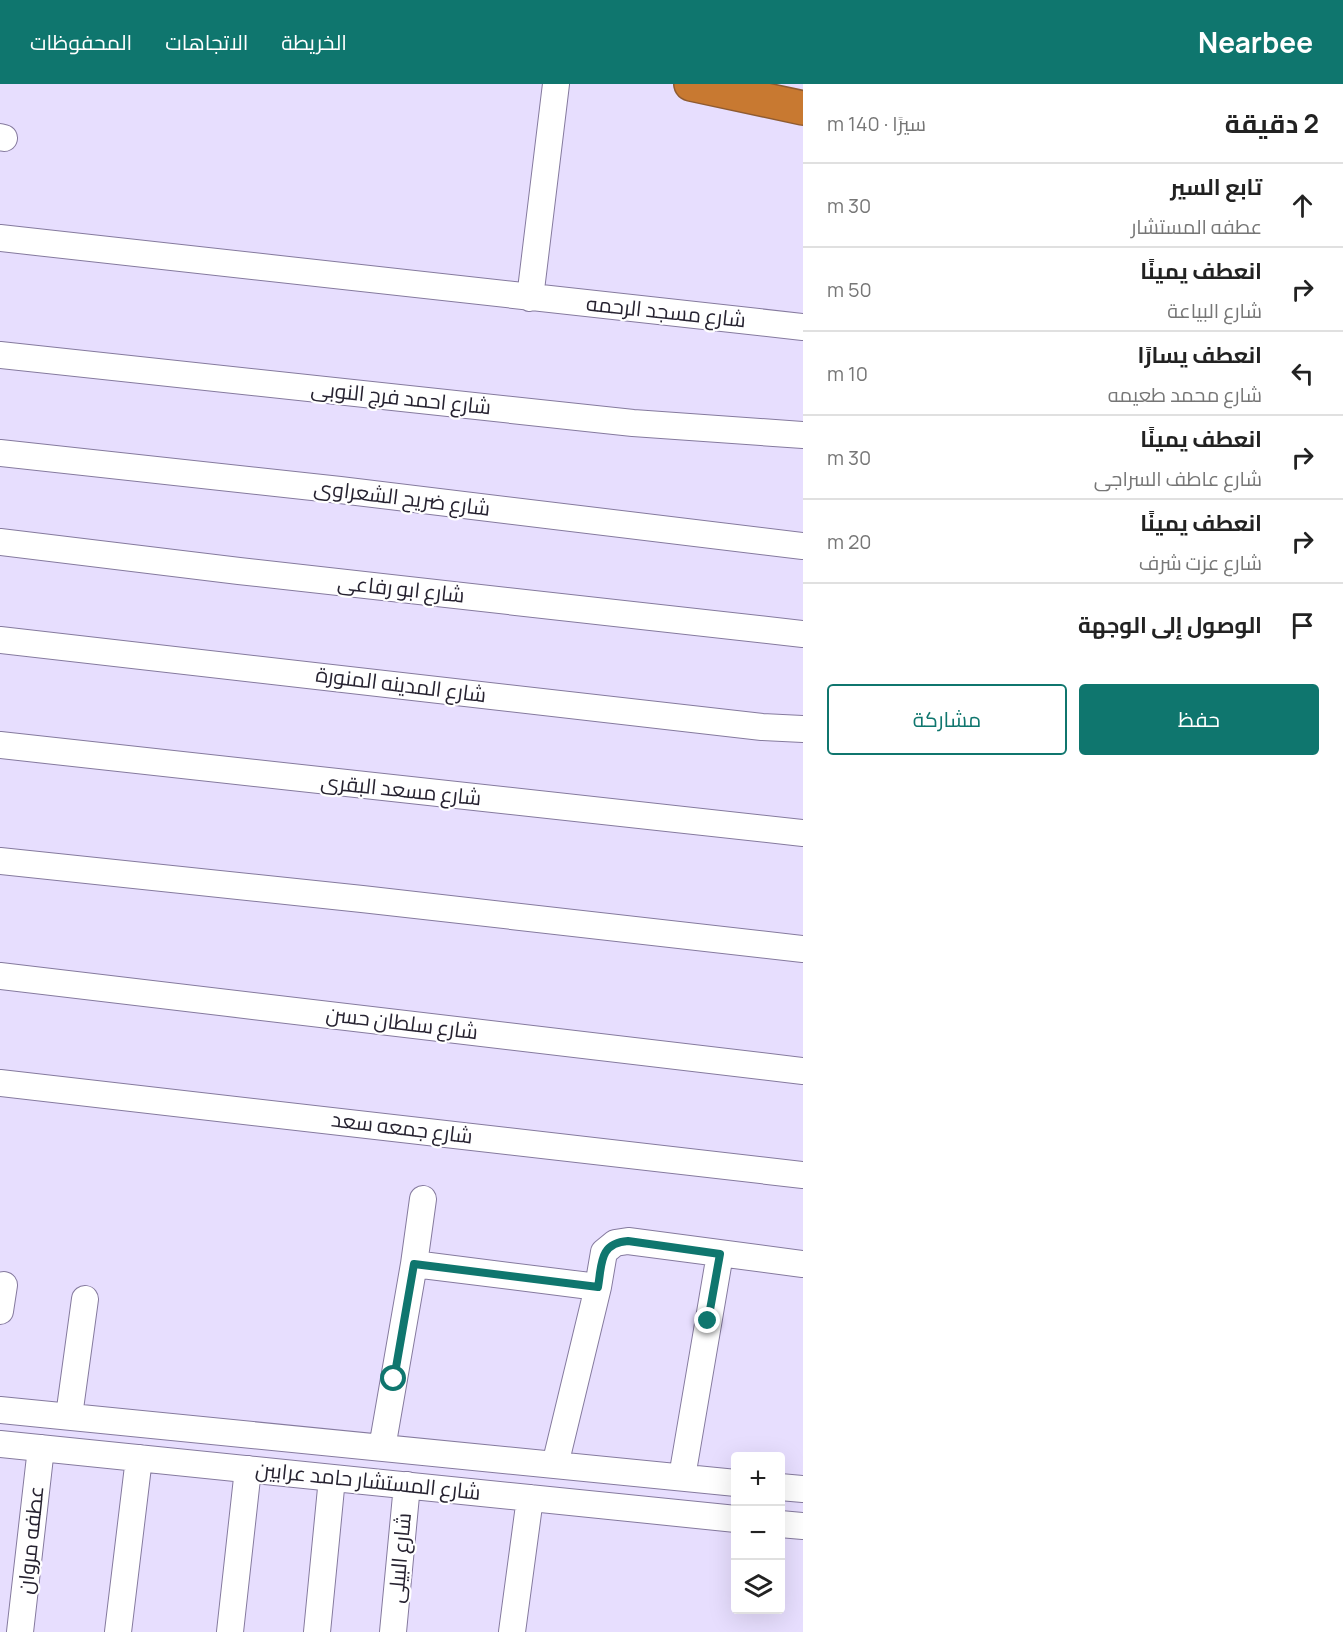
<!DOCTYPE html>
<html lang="ar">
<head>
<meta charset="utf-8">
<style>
  body { margin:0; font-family:Manrope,Cairo,sans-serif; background:#f6f6f6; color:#222; direction:rtl }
  .controls { position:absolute; right:18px; bottom:18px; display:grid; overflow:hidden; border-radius:6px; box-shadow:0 6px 24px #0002 }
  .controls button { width:54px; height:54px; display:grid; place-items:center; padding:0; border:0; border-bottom:2px solid #e0e0e0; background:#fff; color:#222; font:30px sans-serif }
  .stop { position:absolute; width:18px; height:18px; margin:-14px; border:4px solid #0f766e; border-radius:50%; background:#fff }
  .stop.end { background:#0f766e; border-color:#fff; box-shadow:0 2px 6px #0008 }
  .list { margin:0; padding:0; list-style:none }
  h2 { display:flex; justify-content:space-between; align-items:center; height:78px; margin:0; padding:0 24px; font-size:26px }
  h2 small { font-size:20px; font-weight:400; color:#767676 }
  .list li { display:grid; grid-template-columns:39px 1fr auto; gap:18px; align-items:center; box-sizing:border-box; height:84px; padding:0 24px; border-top:2px solid #e0e0e0 }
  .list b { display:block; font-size:22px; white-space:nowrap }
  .list p { margin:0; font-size:20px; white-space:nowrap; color:#767676 }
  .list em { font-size:20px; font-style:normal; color:#767676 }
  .actions { display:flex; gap:12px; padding:18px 24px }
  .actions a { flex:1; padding:14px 0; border:2px solid #0f766e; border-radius:6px; text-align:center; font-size:21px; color:#0f766e }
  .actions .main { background:#0f766e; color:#fff }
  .icon { flex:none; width:33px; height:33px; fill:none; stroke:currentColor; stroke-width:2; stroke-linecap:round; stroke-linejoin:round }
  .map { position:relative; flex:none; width:803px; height:1548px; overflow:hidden; direction:ltr }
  header { display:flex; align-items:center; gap:36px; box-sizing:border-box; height:84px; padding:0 30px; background:#0f766e; color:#fff }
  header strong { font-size:28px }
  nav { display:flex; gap:33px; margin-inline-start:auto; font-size:21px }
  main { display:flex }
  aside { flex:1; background:#fff }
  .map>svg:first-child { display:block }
</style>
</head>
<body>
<header>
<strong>Nearbee</strong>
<nav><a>الخريطة</a><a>الاتجاهات</a><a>المحفوظات</a></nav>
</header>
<main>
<aside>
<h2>2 دقيقة<small>سيرًا · 140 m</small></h2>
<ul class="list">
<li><svg class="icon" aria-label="ahead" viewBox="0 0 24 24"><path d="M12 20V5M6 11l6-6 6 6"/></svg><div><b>تابع السير</b><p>عطفه المستشار</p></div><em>30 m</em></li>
<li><svg class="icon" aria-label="right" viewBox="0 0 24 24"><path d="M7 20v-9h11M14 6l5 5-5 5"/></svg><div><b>انعطف يمينًا</b><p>شارع البياعة</p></div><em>50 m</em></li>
<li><svg class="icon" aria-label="left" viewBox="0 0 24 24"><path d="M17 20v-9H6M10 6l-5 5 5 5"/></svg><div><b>انعطف يسارًا</b><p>شارع محمد طعيمه</p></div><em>10 m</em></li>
<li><svg class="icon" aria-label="right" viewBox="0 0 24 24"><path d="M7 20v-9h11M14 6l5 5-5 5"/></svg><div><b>انعطف يمينًا</b><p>شارع عاطف السراجى</p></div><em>30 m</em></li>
<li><svg class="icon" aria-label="right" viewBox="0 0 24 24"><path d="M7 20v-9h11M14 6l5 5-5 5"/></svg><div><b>انعطف يمينًا</b><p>شارع عزت شرف</p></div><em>20 m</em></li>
<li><svg class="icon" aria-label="arrive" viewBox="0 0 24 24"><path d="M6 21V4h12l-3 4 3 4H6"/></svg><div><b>الوصول إلى الوجهة</b></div></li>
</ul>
<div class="actions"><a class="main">حفظ</a><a>مشاركة</a></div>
</aside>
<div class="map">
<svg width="803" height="1548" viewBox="0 0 803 1548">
  <rect width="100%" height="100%" fill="#e7defe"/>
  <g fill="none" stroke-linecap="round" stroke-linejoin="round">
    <g stroke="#857a9e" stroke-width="28">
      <path id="street" d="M0,53L4,54
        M0,154L803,243
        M530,214L556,0
        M0,271L633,339L803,351
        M0,369L340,406L803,462
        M0,458L239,487L803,550
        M0,556L762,643L803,645
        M0,661L803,749
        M0,777L362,815L803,865
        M0,892L803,987
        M0,999L803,1091
        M414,1180L598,1203
        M0,1227L4,1201
        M0,1326L736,1399
        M69,1332L85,1215
        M0,1360L736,1435
        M382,1364L414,1180L423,1115
        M555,1381L598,1203L604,1168L615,1159L628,1157L803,1180
        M682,1393L720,1170
        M780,1403L803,1405
        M780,1440L803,1442
        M20,1548L41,1364
        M118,1548L139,1374
        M230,1548L248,1385
        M317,1548L332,1394
        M393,1548L407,1401
        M512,1548L530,1414"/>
    </g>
    <g stroke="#8f5b31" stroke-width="36">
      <path id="highway" d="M691,0L803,24"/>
    </g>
    <use href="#street" stroke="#fff" stroke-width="26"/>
    <use href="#highway" stroke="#c87931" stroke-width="33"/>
  </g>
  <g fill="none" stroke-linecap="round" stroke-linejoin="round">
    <path stroke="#0f766e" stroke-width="8" d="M394,1295L414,1180L598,1203C602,1180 599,1159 628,1157L720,1170L708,1237"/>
  </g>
  <g text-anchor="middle" stroke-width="4.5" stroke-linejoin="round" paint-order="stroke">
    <g font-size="21" fill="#262230" stroke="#fff">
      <text transform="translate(666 228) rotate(6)" y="7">شارع مسجد الرحمه</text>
      <text transform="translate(401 314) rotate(6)" y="7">شارع احمد فرج النوبى</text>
      <text transform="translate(402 414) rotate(7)" y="7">شارع ضريح الشعراوى</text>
      <text transform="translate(401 505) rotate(6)" y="7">شارع ابو رفاعى</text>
      <text transform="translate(401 601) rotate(7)" y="7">شارع المدينه المنورة</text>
      <text transform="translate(401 706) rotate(6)" y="7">شارع مسعد البقرى</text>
      <text transform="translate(402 939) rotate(7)" y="7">شارع سلطان حسن</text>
      <text transform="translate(402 1044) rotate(7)" y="7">شارع جمعه سعد</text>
      <text transform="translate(368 1397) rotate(6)" y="7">شارع المستشار حامد عرابين</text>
      <text transform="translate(31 1456) rotate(-84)" y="7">عطفه مروان</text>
      <text transform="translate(400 1474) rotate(-85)" y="7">شارع البيلى</text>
    </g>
  </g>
</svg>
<div class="controls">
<button>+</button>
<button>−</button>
<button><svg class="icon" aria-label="layers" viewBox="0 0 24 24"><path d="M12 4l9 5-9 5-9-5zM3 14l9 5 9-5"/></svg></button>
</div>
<div class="stop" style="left:394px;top:1295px"></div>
<div class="stop end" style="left:708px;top:1237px"></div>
</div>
</main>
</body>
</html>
